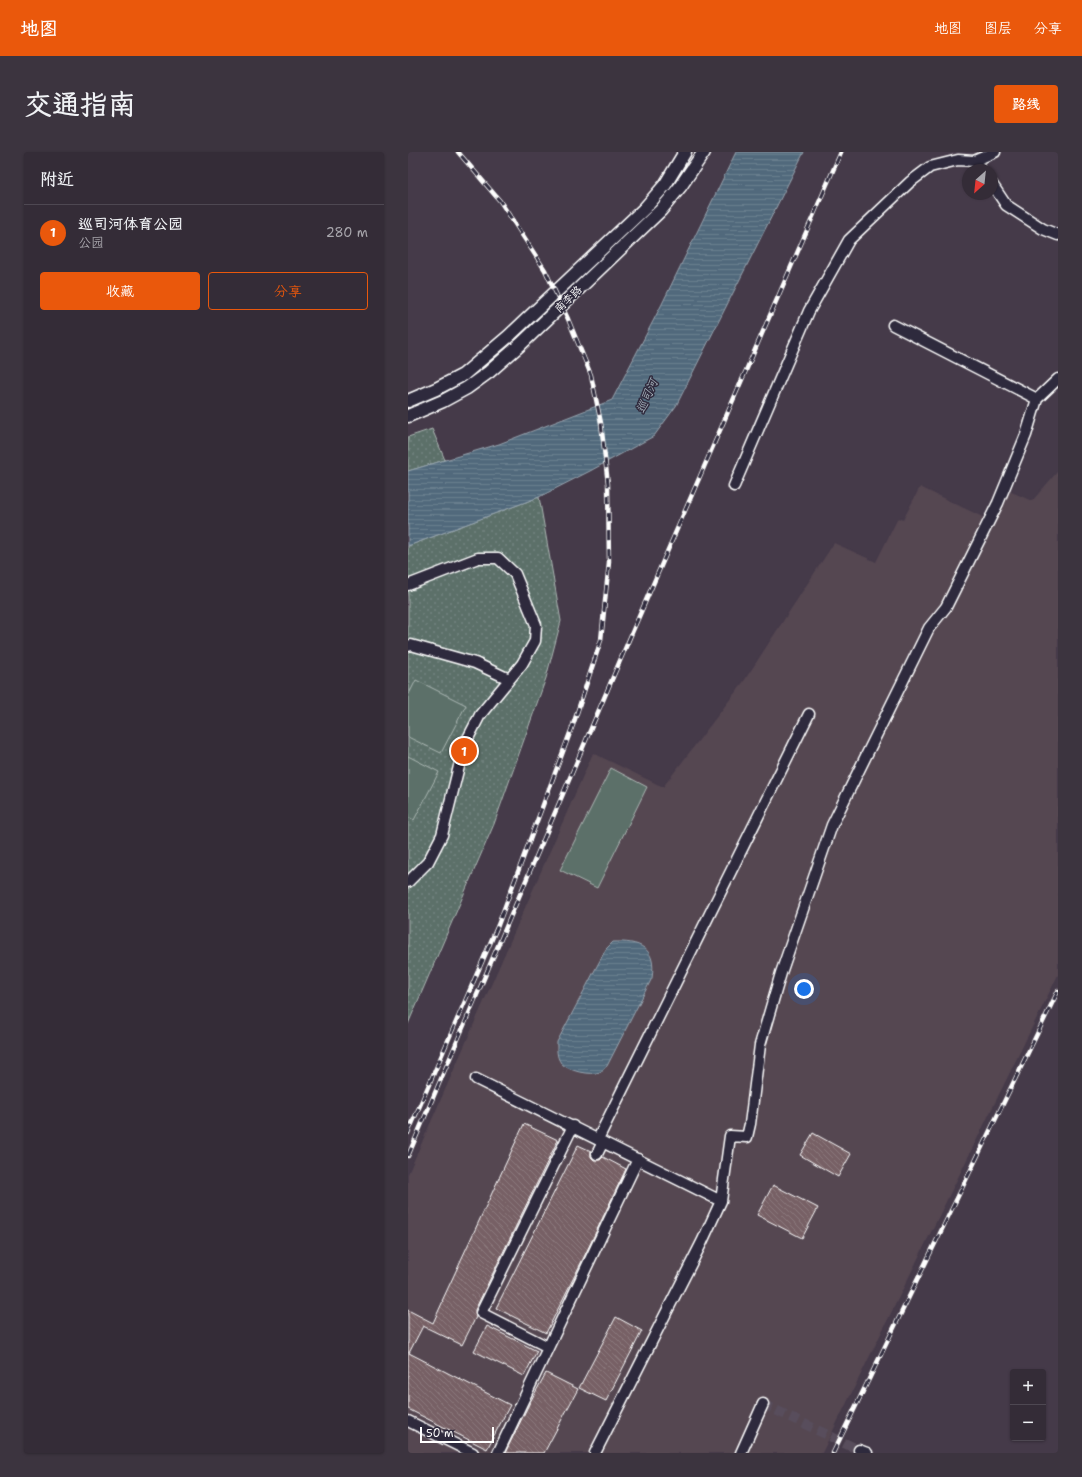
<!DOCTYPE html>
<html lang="zh">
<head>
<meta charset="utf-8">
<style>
  body { margin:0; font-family:"Shantell Sans","LXGW WenKai TC",sans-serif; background:#3c343f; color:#f1f3f6 }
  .controls { position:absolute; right:12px; bottom:12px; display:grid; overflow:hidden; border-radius:4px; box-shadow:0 1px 3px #0004 }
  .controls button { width:36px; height:36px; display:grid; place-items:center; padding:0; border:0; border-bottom:1px solid #4e4852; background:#342c37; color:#f1f3f6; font:20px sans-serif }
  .compass { position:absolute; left:554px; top:12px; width:36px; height:36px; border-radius:50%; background:#342c37; box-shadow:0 1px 3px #0004; rotate:207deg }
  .scale { position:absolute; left:12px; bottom:10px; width:74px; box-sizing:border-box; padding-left:4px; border:2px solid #fff; border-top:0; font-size:11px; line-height:14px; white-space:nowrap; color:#fff; -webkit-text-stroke:3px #2f2a3d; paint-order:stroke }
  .you { position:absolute; left:396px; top:837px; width:14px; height:14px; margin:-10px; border:3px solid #fff; border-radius:50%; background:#1a73e8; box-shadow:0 0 0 6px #1a73e833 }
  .badge { display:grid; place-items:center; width:26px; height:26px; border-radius:50%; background:#ea580c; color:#fff; font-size:13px; font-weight:700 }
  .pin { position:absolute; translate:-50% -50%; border:2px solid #fff; box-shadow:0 1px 4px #0006 }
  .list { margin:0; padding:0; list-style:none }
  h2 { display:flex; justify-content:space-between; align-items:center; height:52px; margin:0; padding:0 16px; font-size:17px }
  h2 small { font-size:13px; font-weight:400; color:#a9a7ad }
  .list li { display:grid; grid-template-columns:26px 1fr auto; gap:12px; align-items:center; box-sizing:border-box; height:56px; padding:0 16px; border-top:1px solid #4e4852 }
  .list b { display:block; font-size:15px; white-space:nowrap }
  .list p { margin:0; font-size:13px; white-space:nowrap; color:#a9a7ad }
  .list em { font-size:13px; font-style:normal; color:#a9a7ad }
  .actions { display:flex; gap:8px; padding:12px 16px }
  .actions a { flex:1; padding:9px 0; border:1px solid #ea580c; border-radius:4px; text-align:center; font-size:14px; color:#ea580c }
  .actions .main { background:#ea580c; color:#fff }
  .map { position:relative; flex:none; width:650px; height:1301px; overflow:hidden; border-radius:4px }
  header { display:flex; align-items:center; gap:24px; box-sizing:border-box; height:56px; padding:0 20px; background:#ea580c; color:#fff }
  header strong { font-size:19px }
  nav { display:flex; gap:22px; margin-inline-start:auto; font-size:14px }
  .intro { display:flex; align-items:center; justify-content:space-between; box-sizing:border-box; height:96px; padding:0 24px }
  h1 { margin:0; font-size:28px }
  .button { padding:10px 18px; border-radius:4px; background:#ea580c; color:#fff; font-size:14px; font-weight:700 }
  main { display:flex; gap:24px; padding:0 24px }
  aside { flex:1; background:#342c37; border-radius:4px; box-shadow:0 1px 3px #0004 }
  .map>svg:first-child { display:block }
</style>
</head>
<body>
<header>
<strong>地图</strong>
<nav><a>地图</a><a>图层</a><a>分享</a></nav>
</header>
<div class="intro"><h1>交通指南</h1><a class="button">路线</a></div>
<main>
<aside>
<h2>附近<small></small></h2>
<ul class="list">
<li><span class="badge">1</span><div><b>巡司河体育公园</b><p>公园</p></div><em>280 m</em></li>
</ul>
<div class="actions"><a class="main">收藏</a><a>分享</a></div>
</aside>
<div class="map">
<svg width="650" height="1301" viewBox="0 0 650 1301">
  <defs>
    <pattern id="grass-dots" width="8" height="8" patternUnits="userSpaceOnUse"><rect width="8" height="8" fill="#5b7069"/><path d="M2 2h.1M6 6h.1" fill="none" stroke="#748580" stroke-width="1.8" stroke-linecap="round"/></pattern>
    <pattern id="water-rules" width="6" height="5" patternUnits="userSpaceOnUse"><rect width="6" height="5" fill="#51697b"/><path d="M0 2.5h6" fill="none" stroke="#6b808f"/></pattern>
    <pattern id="building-back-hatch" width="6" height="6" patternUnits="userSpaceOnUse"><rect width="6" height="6" fill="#776165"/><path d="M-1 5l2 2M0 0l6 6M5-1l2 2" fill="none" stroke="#8b797c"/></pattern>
  </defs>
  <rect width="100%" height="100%" fill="#453a49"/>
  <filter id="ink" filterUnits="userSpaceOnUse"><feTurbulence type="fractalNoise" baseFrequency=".025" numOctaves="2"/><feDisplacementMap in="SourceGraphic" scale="8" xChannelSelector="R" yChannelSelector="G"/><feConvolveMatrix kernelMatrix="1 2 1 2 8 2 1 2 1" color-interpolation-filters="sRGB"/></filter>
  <g filter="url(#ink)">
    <path fill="#544651" d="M650,319V823L414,1301H0V1022L185,601L255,635L336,529L426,391L468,410L490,366L495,368L512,335L583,369L599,338L624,349Z"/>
    <path fill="url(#grass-dots)" stroke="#adb8b4" d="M24,277L37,308L0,319V285Z
      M131,345L153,469L138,526L86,672L0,872V394Z"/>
    <path fill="#5b7069" stroke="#adb8b4" d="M8,528L58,553L33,601L0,585V544Z
      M0,604L31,620L6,668L0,665Z
      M203,616L239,635L189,736L152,718Z"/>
    <path fill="url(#water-rules)" stroke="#97a5b0" d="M328,0H396L268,254L246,284L182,319L131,345L0,394V319L91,292L204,248L254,152Z
      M205,790C231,789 249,795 244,826L199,914C197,915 194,919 192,920C182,924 160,919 153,911C148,904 149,897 149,890L198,797Z"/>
    <path fill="url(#building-back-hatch)" stroke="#fff" d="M116,972L150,988L67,1158L68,1165L54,1193L15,1174L1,1201L102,1253L79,1297L0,1257V1158L25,1171L35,1149H34Z
      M405,981L443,1002L430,1025L392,1003Z
      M170,993L183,999V1005L186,1008H192L195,1005L218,1017L176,1105L138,1181L88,1156Z
      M365,1033L410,1056L394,1086L349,1063Z
      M208,1165L234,1179L198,1249L171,1236Z
      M79,1174L129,1199L116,1224L66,1199Z
      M138,1221L170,1237L136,1301H97L122,1250Z"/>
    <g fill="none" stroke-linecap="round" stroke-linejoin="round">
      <path stroke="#584e5b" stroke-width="10" stroke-dasharray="10 5" stroke-linecap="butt" d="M355,1252L451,1298"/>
      <g stroke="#fff" stroke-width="13">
        <path id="minor" d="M566,9L573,18
          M584,32L598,53L635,77L650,83
          M485,173L629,247
          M326,334L401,159L441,88L502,30L522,15L550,8L566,9L587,0
          M0,433L70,406H90L107,422L128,473L127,489L114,512L72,563L56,594L34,683L20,710L0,730
          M0,494L3,493L67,511L101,527
          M68,927L313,1049
          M190,987L401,562
          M189,1002L195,990
          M140,1195L73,1161L165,974
          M0,1269L65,1301
          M451,1298L459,1301
          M90,1301L230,1007
          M187,1301L294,1090L313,1049L322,984L339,985L342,972L352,893L373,821L424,673L521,476L538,455L590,351L618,283L629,247L650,227
          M333,1301L355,1252"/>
      </g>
      <g stroke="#fff" stroke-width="15">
        <path id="major" d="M0,249L28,237L55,223L101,184L237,56L257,33L277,0
          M0,264L35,249L59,236L81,220L113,192L253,58L272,35L296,0"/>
      </g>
      <use href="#minor" stroke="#2f2a3d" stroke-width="10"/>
      <use href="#major" stroke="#2f2a3d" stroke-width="12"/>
      <g stroke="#fff" stroke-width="4.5">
        <path id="rail" d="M0,981L90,773L165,573L193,488L201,410L200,332L193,271L183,223L160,167L137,118L92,49L50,0
          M0,1004L226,476L433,0
          M425,1301L650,839"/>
      </g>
      <use href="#rail" stroke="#2f2a3d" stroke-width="3" stroke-dasharray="9" stroke-linecap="butt"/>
    </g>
  </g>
  <g text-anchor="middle" stroke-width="3" stroke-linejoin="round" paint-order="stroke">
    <g font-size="11" fill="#fff" stroke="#2f2a3d">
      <text transform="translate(160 147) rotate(-44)" y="4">南李路</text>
    </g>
    <g font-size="12" font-style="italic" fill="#a8b4bd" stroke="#2f2a3d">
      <text transform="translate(239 244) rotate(-66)" y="4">巡司河</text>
    </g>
  </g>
</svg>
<div class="controls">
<button>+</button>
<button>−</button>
</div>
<svg class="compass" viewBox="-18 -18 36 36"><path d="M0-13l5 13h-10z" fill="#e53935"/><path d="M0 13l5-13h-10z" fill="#a9a7ad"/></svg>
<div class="scale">50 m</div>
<div class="you"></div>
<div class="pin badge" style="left:56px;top:599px">1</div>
</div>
</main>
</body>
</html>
